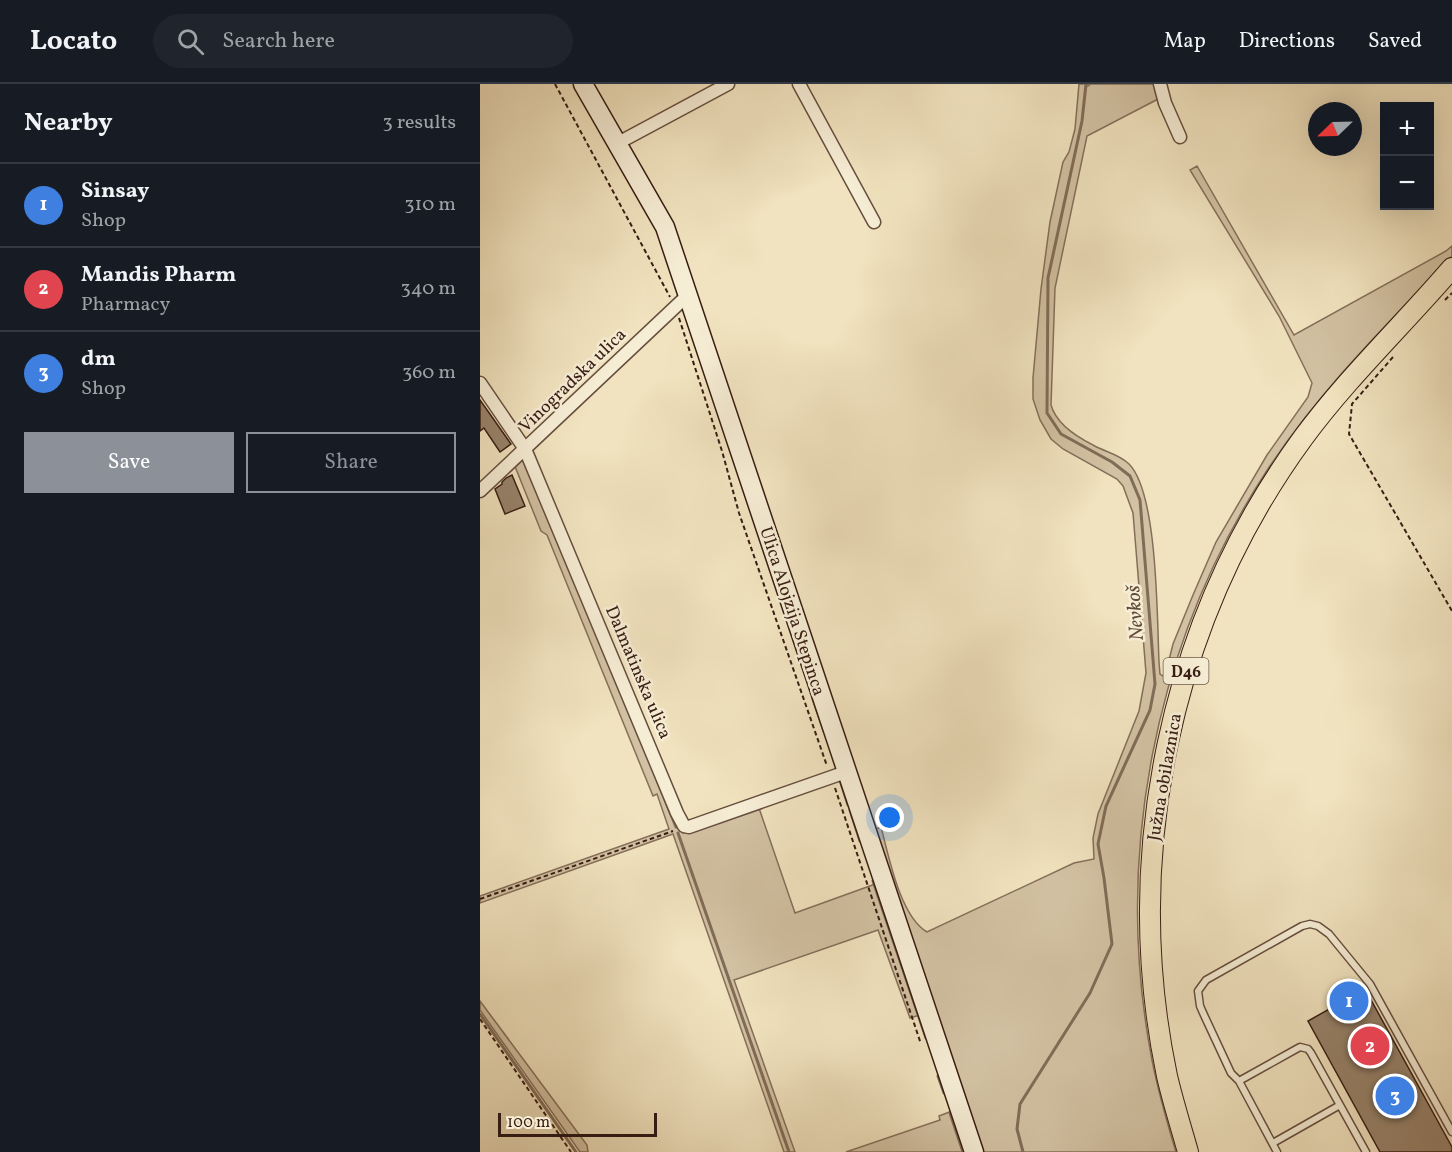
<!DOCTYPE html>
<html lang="en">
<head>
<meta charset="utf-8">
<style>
  body { margin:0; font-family:Vollkorn,serif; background:#20242c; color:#f1f3f6 }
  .controls { position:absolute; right:18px; top:18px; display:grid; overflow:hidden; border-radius:0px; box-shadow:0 6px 24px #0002 }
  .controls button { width:54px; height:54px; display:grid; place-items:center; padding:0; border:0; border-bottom:2px solid #363941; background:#171b24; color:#f1f3f6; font:30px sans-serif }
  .compass { position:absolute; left:828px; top:18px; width:54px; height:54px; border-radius:50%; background:#171b24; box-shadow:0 6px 24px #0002; rotate:247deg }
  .scale { position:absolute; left:18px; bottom:15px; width:159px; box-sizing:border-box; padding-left:6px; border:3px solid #381d13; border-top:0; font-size:16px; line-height:21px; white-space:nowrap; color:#381d13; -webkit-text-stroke:4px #f6edd5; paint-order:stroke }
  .you { position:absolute; left:410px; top:734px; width:21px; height:21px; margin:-15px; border:4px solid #fff; border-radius:50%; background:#1a73e8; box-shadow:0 0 0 9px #1a73e833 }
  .badge { display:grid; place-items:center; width:39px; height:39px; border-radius:50%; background:#8c9099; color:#fff; font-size:20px; font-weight:700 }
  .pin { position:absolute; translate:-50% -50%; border:3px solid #fff; box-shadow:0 2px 6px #0006 }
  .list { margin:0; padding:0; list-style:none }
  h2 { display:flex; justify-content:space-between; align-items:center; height:78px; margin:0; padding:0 24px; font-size:26px }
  h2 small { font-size:20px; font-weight:400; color:#9ea1a6 }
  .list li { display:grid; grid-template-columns:39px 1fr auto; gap:18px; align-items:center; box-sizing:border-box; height:84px; padding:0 24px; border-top:2px solid #363941 }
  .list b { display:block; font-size:22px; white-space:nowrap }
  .list p { margin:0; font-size:20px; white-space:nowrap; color:#9ea1a6 }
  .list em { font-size:20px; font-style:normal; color:#9ea1a6 }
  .actions { display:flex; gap:12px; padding:18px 24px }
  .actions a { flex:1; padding:14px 0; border:2px solid #8c9099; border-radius:0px; text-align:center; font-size:21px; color:#8c9099 }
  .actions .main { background:#8c9099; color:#fff }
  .icon { flex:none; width:33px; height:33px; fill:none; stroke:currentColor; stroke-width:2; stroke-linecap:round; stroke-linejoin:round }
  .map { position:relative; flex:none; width:972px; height:1068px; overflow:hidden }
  header { display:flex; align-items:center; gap:36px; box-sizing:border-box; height:84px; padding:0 30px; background:#171b24; border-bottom:2px solid #363941 }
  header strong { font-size:28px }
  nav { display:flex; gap:33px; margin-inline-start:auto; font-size:21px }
  .search { width:420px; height:54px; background:#20242c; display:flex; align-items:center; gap:15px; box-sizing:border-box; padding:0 21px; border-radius:33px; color:#9ea1a6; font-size:22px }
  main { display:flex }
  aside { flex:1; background:#171b24 }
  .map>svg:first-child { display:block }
</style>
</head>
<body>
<header>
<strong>Locato</strong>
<div class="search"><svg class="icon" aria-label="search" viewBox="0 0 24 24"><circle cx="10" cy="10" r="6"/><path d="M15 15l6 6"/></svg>Search here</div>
<nav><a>Map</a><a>Directions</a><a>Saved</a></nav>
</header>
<main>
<aside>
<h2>Nearby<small>3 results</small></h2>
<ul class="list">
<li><span class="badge" style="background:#3f7fe0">1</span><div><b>Sinsay</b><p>Shop</p></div><em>310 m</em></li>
<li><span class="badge" style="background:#e0444e">2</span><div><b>Mandis Pharm</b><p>Pharmacy</p></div><em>340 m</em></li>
<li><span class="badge" style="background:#3f7fe0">3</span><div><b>dm</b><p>Shop</p></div><em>360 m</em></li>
</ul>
<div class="actions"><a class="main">Save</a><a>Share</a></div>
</aside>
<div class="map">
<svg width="972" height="1068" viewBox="0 0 972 1068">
  <rect width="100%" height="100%" fill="#f1e3bf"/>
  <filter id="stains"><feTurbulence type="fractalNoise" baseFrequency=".00333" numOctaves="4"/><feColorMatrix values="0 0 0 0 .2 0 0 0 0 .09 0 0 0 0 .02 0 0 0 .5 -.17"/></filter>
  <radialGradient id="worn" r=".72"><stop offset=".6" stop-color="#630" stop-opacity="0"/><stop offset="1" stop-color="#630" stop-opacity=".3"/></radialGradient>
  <path fill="#d2c1a2" stroke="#856f5a" stroke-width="1.5" d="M599,0H608V2L611,0H676L680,14L607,52L575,204L571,321C576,339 597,353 613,361C625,368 639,370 649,380C678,409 677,535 679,578L680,590L683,592L686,588L693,560L713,511L736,458L787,371L828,313L832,299L799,232L710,86L717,82L814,251L966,167L972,162V172C906,241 838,308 786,388C674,560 633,774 672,976C678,1007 687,1038 696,1068H500L393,746L401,743C409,773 420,832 447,848L594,779L614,775L613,754L618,730L659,627L666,589L653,429L643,402L637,395L583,365L571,355L560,336L553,315V294L561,205L570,138L583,78L589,68L595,45Z
    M43,372L203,749L279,724L315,829L398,799L443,930L430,934L398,846L254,896L315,1068H304L193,750L0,819V812L189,745L177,710L173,712L67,451L61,447L34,380Z
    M0,917L107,1061L108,1068H100L0,926Z
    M472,1027L489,1068H366L460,1036L459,1032Z"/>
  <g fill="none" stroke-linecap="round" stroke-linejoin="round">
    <path stroke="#816c57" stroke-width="3" d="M333,615L344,647
      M175,691L196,743
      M360,696L368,721
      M370,726L380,757
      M198,749L309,1068
      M393,797L446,954
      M0,930L96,1068
      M458,992L464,1009
      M470,1029L483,1068
      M543,1068L537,1045L540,1020L610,909L632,860L624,794L618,760L626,722L670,626L675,600L660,416L650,392L632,378L581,350L567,329L568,194L602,37L606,0"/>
  </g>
  <path fill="#98846c" stroke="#381d13" stroke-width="1.5" d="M0,316L31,360L20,368L4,344L0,347Z
    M32,391L45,422L25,430L15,405L22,400V398L26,394Z
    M885,905L972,1063V1068H900L828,937Z"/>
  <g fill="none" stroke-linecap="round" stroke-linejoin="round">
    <g stroke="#664e3e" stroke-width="9">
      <path id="lane" d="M759,997L751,989L724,931L720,922L718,907L726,896L822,842L830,840L838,842L849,850L890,900L972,1048
        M793,1059L860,1021
        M797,1068L759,997L820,963L828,965L831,969L886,1068"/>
    </g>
    <g stroke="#664e3e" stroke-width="15">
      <path id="street" d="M319,0L394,138
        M680,0L685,19L700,53
        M138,59L248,0
        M0,299L45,365L197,729L204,742L209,743L366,688
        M0,407L209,210"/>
    </g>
    <g stroke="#381d13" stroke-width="21">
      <path id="secondary" d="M103,0L185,143L494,1068"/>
    </g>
    <g stroke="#381d13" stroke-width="22">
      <path id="primary" d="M708,1068C701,1043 693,1018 687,992C641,772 690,536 823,354C868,293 923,241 972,184"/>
    </g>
    <path stroke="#381d13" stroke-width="2" stroke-dasharray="4.5 3" stroke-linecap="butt" d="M75,0L190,213
      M965,216L972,209
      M199,234L242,367L259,429L347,682
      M913,273L872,320L869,350L972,527
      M355,704L441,960
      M0,815L193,747
      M0,935L91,1068"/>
    <use href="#lane" stroke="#f6edd5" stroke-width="6"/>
    <use href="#street" stroke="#f6edd5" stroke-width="12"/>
    <use href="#secondary" stroke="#f6edd5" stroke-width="18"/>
    <use href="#primary" stroke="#f1e3bf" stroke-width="20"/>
  </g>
  <g text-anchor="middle" stroke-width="5" stroke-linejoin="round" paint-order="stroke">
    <rect fill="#f6edd5" stroke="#715b4d" stroke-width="1.5" x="683.5" y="574" width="45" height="26" rx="4.5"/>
    <g font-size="16" font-weight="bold" fill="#381d13">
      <text x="706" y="593">D46</text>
    </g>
    <g font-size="18" fill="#381d13" stroke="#f6edd5">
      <text transform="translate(92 296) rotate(-44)" y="6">Vinogradska ulica</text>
      <text transform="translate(313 527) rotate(72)" y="6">Ulica Alojzija Stepinca</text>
      <text transform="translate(159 588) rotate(67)" y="6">Dalmatinska ulica</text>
      <text transform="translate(684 693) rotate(-80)" y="6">Južna obilaznica</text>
    </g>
    <g font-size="20" font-style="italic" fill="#634b3b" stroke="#f6edd5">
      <text transform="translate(654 529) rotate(-94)" y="7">Nevkoš</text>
    </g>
  </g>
  <rect width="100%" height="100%" filter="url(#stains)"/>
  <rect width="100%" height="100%" fill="url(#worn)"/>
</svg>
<div class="controls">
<button>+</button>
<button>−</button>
</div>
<svg class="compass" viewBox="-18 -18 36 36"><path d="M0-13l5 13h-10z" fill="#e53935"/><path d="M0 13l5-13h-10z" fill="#9ea1a6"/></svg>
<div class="scale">100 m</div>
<div class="you"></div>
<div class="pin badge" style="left:869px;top:917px;background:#3f7fe0">1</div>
<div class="pin badge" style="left:890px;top:962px;background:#e0444e">2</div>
<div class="pin badge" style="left:915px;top:1012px;background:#3f7fe0">3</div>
</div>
</main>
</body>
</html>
